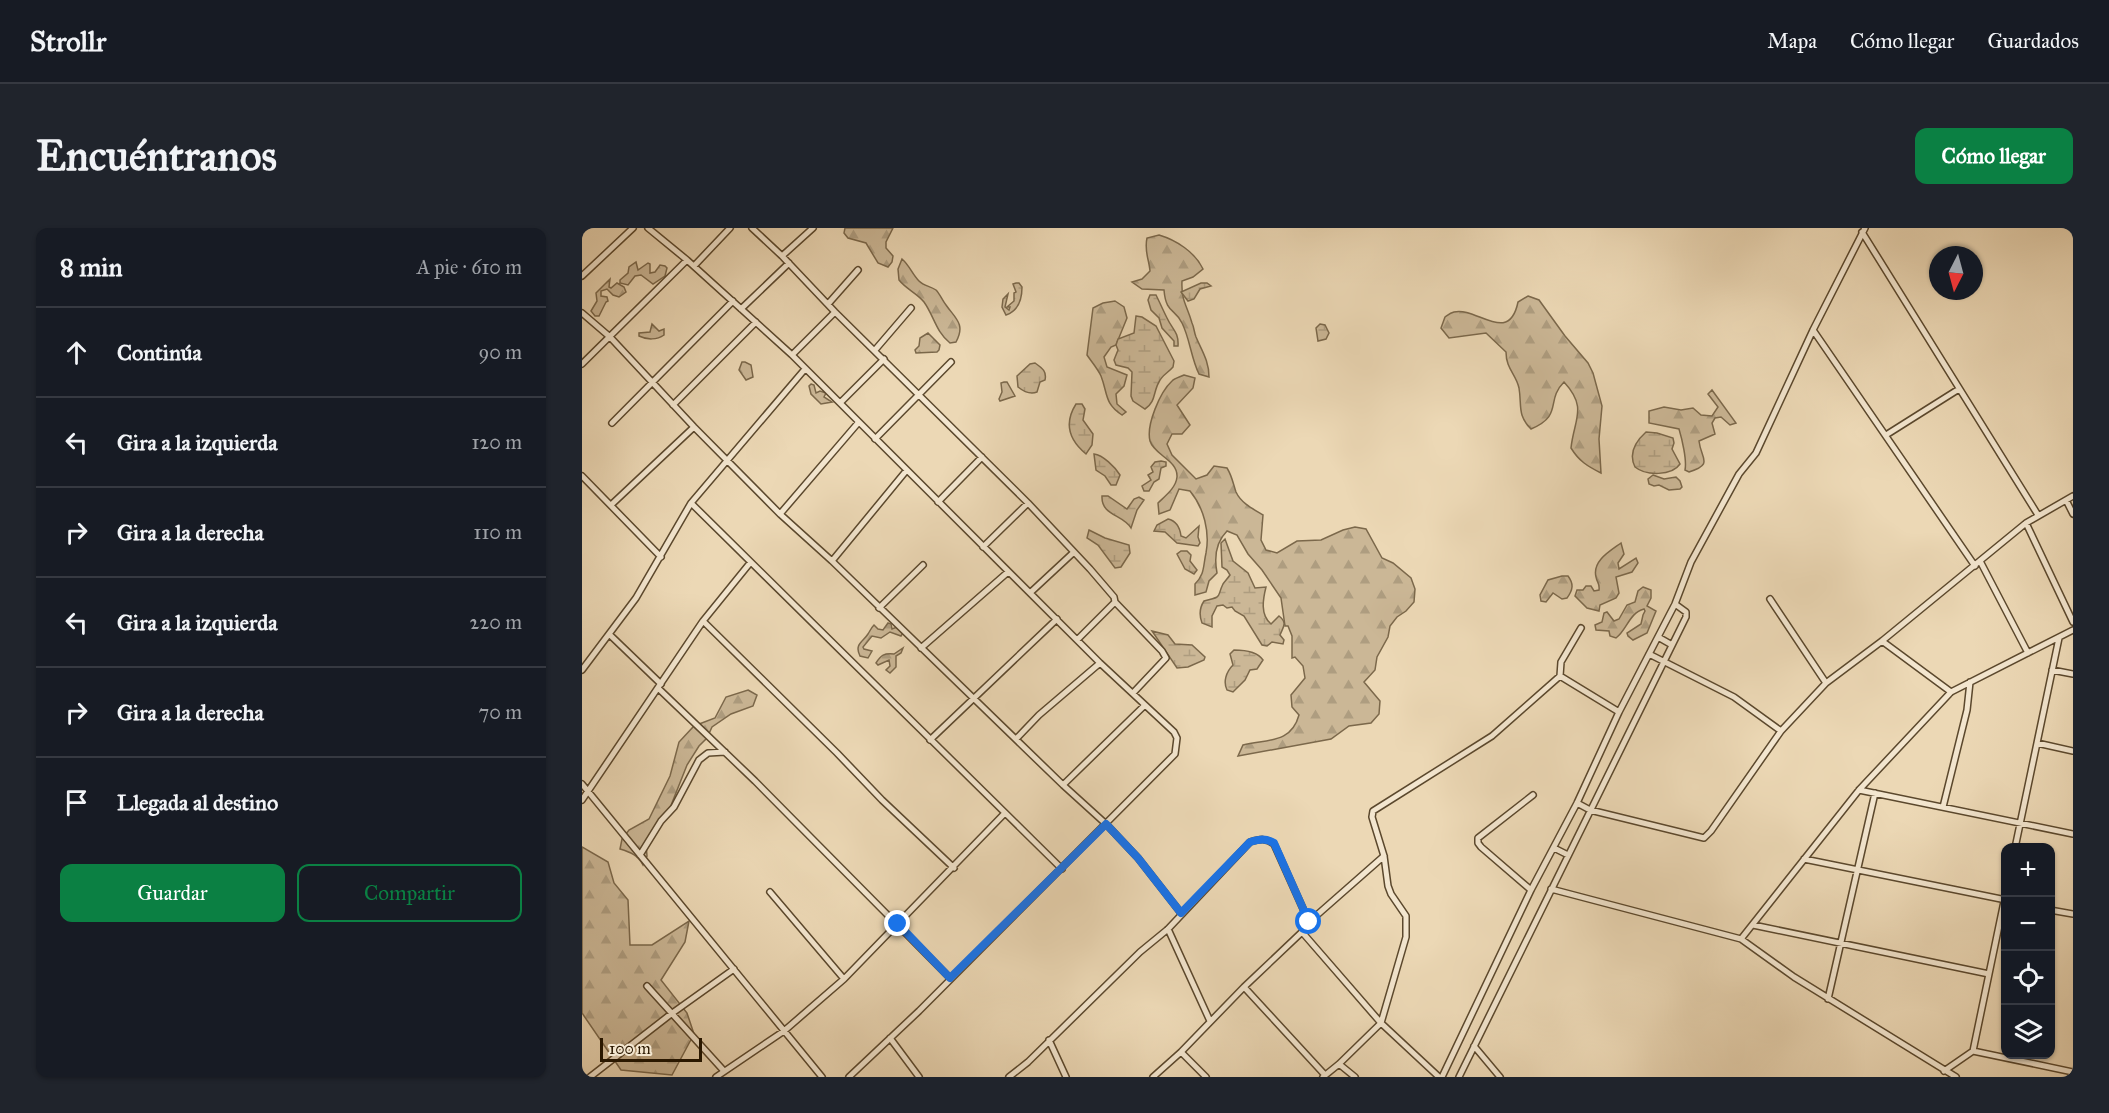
<!DOCTYPE html>
<html lang="es">
<head>
<meta charset="utf-8">
<style>
  body { margin:0; font-family:"IM FELL Great Primer",serif; background:#20242c; color:#f1f3f6 }
  .controls { position:absolute; right:18px; bottom:18px; display:grid; overflow:hidden; border-radius:12px; box-shadow:0 2px 4px #0004 }
  .controls button { width:54px; height:54px; display:grid; place-items:center; padding:0; border:0; border-bottom:2px solid #363941; background:#171b24; color:#f1f3f6; font:30px sans-serif }
  .compass { position:absolute; left:1347px; top:18px; width:54px; height:54px; border-radius:50%; background:#171b24; box-shadow:0 2px 4px #0004; rotate:186deg }
  .scale { position:absolute; left:18px; bottom:15px; width:102px; box-sizing:border-box; padding-left:6px; border:3px solid #2b1800; border-top:0; font-size:16px; line-height:21px; white-space:nowrap; color:#2b1800; -webkit-text-stroke:4px #f3e6cf; paint-order:stroke }
  .stop { position:absolute; width:18px; height:18px; margin:-14px; border:4px solid #1a73e8; border-radius:50%; background:#fff }
  .stop.end { background:#1a73e8; border-color:#fff; box-shadow:0 2px 6px #0008 }
  .list { margin:0; padding:0; list-style:none }
  h2 { display:flex; justify-content:space-between; align-items:center; height:78px; margin:0; padding:0 24px; font-size:26px }
  h2 small { font-size:20px; font-weight:400; color:#9ea1a6 }
  .list li { display:grid; grid-template-columns:39px 1fr auto; gap:18px; align-items:center; box-sizing:border-box; height:90px; padding:0 24px; border-top:2px solid #363941 }
  .list b { display:block; font-size:22px; white-space:nowrap }
  .list em { font-size:20px; font-style:normal; color:#9ea1a6 }
  .actions { display:flex; gap:12px; padding:18px 24px }
  .actions a { flex:1; padding:14px 0; border:2px solid #0b8043; border-radius:12px; text-align:center; font-size:21px; color:#0b8043 }
  .actions .main { background:#0b8043; color:#fff }
  .icon { flex:none; width:33px; height:33px; fill:none; stroke:currentColor; stroke-width:2; stroke-linecap:round; stroke-linejoin:round }
  .map { position:relative; flex:none; width:1491px; height:849px; overflow:hidden; border-radius:12px }
  header { display:flex; align-items:center; gap:36px; box-sizing:border-box; height:84px; padding:0 30px; background:#171b24; border-bottom:2px solid #363941 }
  header strong { font-size:28px }
  nav { display:flex; gap:33px; margin-inline-start:auto; font-size:21px }
  .intro { display:flex; align-items:center; justify-content:space-between; box-sizing:border-box; height:144px; padding:0 36px }
  h1 { margin:0; font-size:42px }
  .button { padding:15px 27px; border-radius:12px; background:#0b8043; color:#fff; font-size:21px; font-weight:700 }
  main { display:flex; gap:36px; padding:0 36px }
  aside { flex:1; background:#171b24; border-radius:12px; box-shadow:0 2px 4px #0004 }
  .map>svg:first-child { display:block }
</style>
</head>
<body>
<header>
<strong>Strollr</strong>
<nav><a>Mapa</a><a>Cómo llegar</a><a>Guardados</a></nav>
</header>
<div class="intro"><h1>Encuéntranos</h1><a class="button">Cómo llegar</a></div>
<main>
<aside>
<h2>8 min<small>A pie · 610 m</small></h2>
<ul class="list">
<li><svg class="icon" aria-label="ahead" viewBox="0 0 24 24"><path d="M12 20V5M6 11l6-6 6 6"/></svg><div><b>Continúa</b></div><em>90 m</em></li>
<li><svg class="icon" aria-label="left" viewBox="0 0 24 24"><path d="M17 20v-9H6M10 6l-5 5 5 5"/></svg><div><b>Gira a la izquierda</b></div><em>120 m</em></li>
<li><svg class="icon" aria-label="right" viewBox="0 0 24 24"><path d="M7 20v-9h11M14 6l5 5-5 5"/></svg><div><b>Gira a la derecha</b></div><em>110 m</em></li>
<li><svg class="icon" aria-label="left" viewBox="0 0 24 24"><path d="M17 20v-9H6M10 6l-5 5 5 5"/></svg><div><b>Gira a la izquierda</b></div><em>220 m</em></li>
<li><svg class="icon" aria-label="right" viewBox="0 0 24 24"><path d="M7 20v-9h11M14 6l5 5-5 5"/></svg><div><b>Gira a la derecha</b></div><em>70 m</em></li>
<li><svg class="icon" aria-label="arrive" viewBox="0 0 24 24"><path d="M6 21V4h12l-3 4 3 4H6"/></svg><div><b>Llegada al destino</b></div></li>
</ul>
<div class="actions"><a class="main">Guardar</a><a>Compartir</a></div>
</aside>
<div class="map">
<svg width="1491" height="849" viewBox="0 0 1491 849">
  <defs>
    <pattern id="forest-firs" width="22" height="20" patternUnits="userSpaceOnUse" patternTransform="scale(1.5)"><rect width="22" height="20" fill="#cbb796"/><path d="M5 1l3.5 6h-7zM16 11l3.5 6h-7z" fill="#ae9d80"/></pattern>
    <pattern id="wetland-marsh" width="20" height="14" patternUnits="userSpaceOnUse" patternTransform="scale(1.5)"><rect width="20" height="14" fill="#cbb796"/><path d="M1 5h8M5 5V1M11 12h8M15 12V8" fill="none" stroke="#ae9d80"/></pattern>
  </defs>
  <rect width="100%" height="100%" fill="#ecd8b5"/>
  <filter id="stains"><feTurbulence type="fractalNoise" baseFrequency=".00333" numOctaves="4"/><feColorMatrix values="0 0 0 0 .2 0 0 0 0 .09 0 0 0 0 .02 0 0 0 .5 -.17"/></filter>
  <radialGradient id="worn" r=".72"><stop offset=".6" stop-color="#630" stop-opacity="0"/><stop offset="1" stop-color="#630" stop-opacity=".3"/></radialGradient>
  <path fill="url(#forest-firs)" stroke="#7b684b" stroke-width="1.5" d="M263,0H311L304,14V20L311,28L310,34L306,39L296,35L284,15L266,10L262,5Z
    M577,7C594,12 613,24 621,41L611,49L600,53C599,73 605,77 610,95C612,99 612,104 614,109C620,123 627,133 627,149L617,146C609,130 608,111 600,95C593,80 584,86 582,62L560,61L550,54L560,51L568,43C567,31 562,23 565,10Z
    M320,31C328,38 330,46 337,53C342,58 348,58 354,62C358,66 360,72 364,77C373,90 384,96 374,114L368,115C354,104 352,88 342,74C336,66 324,61 317,52L316,41Z
    M54,34L56,42L66,35L68,36V45L73,44L78,37L83,38L85,40L83,48L71,56L59,47L53,48L46,57L38,55V52L46,45L47,39Z
    M28,51L27,59L29,60L35,55L42,59L44,64L37,69L31,67L25,61L19,63V68L25,69L26,73L24,74L17,88H13L9,83L15,73L14,65Z
    M946,68L957,72L983,108L1006,135L1011,145L1020,178L1017,211L1019,245C1005,238 997,233 989,220C992,191 1006,180 982,154C963,173 982,187 949,201C935,187 940,178 937,160C934,146 924,141 924,124L904,105L867,110L859,100L863,89C866,87 868,85 872,84C894,78 927,118 936,74Z
    M533,73L542,79L545,90L534,117L529,119L522,129L525,139L545,147L542,158L534,166L535,176L544,184L540,187C522,175 526,166 519,148C516,141 509,133 505,127L511,80L521,75Z
    M70,96L77,103L82,101V107C75,112 65,112 57,108V105L68,104Z
    M346,105L358,117L357,122L355,124L334,125L333,122L337,118L338,110Z
    M160,134H163L169,137L171,149L164,152L157,142Z
    M602,147L613,150L611,160L595,177L608,197L600,206H590L585,216L590,227L614,251L625,247L632,238L645,240C650,248 651,255 654,264C659,275 671,281 681,287L679,312L684,322L695,325L715,313L739,312L761,302L773,299L784,301L800,330L811,335L829,350L833,361L832,374L824,383L815,389L808,398L806,409L795,429L793,442L782,454L798,473L797,486L789,495L767,498L749,511L656,528L661,517C685,511 709,516 717,487L710,479L709,467L723,450L721,438L713,429L710,430V408L706,398H703L699,370L680,342L666,326L655,307L645,303C634,314 632,329 635,345L627,353L624,364L613,367V356C623,346 621,338 624,325C628,304 622,280 608,263L597,261L588,282L577,286L576,275C583,268 594,260 595,249C596,232 572,227 568,213C564,197 578,164 590,153C593,150 598,149 602,147Z
    M229,156L232,157L234,165L238,163L244,165L242,169L250,174L239,176L229,166L227,158Z
    M1130,162L1154,195L1148,197L1139,189L1133,190L1130,195L1133,206L1117,213C1119,231 1132,236 1107,244L1103,242C1105,232 1100,211 1097,201L1067,195V183L1082,179L1099,182L1111,180L1119,187L1130,188L1136,179L1126,166Z
    M1071,247L1082,251L1094,249L1098,253L1100,259L1098,261L1087,262L1077,257L1072,258L1067,256L1066,251Z
    M1039,315L1042,326L1036,335L1037,341L1054,330L1056,335L1050,344L1034,349L1037,365L1034,370L1018,377L1017,383L1005,380L993,368L995,362H1001L1004,358H1009L1012,363L1017,362C1018,355 1015,355 1014,349C1010,333 1028,323 1039,315Z
    M980,348H986C992,356 991,362 985,370L980,371L971,365L964,374L959,373L958,367L966,352Z
    M1061,359L1069,362V370L1065,378L1074,383L1065,405L1051,412L1046,408L1045,405L1059,396L1061,387L1063,383L1062,381C1047,385 1045,402 1034,410L1028,408L1027,403L1014,402L1013,397L1020,394L1022,385L1025,384L1032,393L1037,391L1045,377L1053,374L1056,363Z
    M306,395L309,396L310,401L315,399L322,403L319,408L308,404L299,410L290,408L281,419L282,421L290,423L286,430L278,428C272,416 281,414 286,406C288,403 289,400 292,397L296,401L301,402Z
    M321,420L319,425L314,428V439L308,445L304,442L308,438L307,432L296,437L294,435C299,427 302,425 312,426Z
    M166,462L175,467L171,478L149,486L130,499L125,510L117,518L105,537L84,590L77,599L68,606L64,616L65,628L61,637C56,627 48,624 38,621L40,611L47,602L67,591L88,548L97,514L112,498L133,490L144,469Z
    M0,619L26,634L32,655L46,672L48,717H70L107,693L103,714L79,752L105,785L112,806L90,847L39,842L0,785Z"/>
  <path fill="url(#wetland-marsh)" stroke="#7b684b" stroke-width="1.5" d="M434,55H437L440,59C440,71 436,83 424,87L420,79L421,71L426,66L423,79L427,82L428,79H425L432,73V65L434,64L431,56Z
    M619,55H625L629,58L618,61L612,71L606,73L599,64Z
    M568,67H574C578,75 581,82 585,90C590,101 597,104 596,118H592V113L580,100L577,90L569,82L566,72Z
    M554,88L560,89L574,98L592,133L591,139C586,145 580,147 577,154C571,164 574,174 563,181L551,173L549,168L550,144L546,140L534,137L532,132L536,122L534,117L536,111L552,105Z
    M738,96L743,97L747,105L744,111L736,113L734,100Z
    M453,135C460,140 465,143 463,152L458,154L455,164C448,167 441,163 436,159L435,148L448,136Z
    M422,154H425L433,168L418,173L417,171L420,164L419,155Z
    M494,176H500L503,181L501,192L511,206L510,217L504,226C487,212 482,195 494,176Z
    M1064,204L1075,205L1091,210L1092,215L1090,221L1098,236C1090,248 1064,248 1053,239C1046,225 1054,213 1064,204Z
    M512,226C521,227 533,239 538,247L534,257H529L523,248L514,242Z
    M579,233L584,234V238L579,240L577,251L572,254L567,263H562L560,258L569,252L566,247L571,244L569,239L573,234Z
    M520,268H526L545,281L552,271L557,269L562,272L555,282L549,300C541,286 519,288 520,268Z
    M586,291C595,293 598,300 599,308L604,310L617,298L616,309L618,315L616,318L595,315L583,304L572,303L575,297Z
    M507,302L523,310L547,317L548,325L539,339L533,340L516,317L505,310Z
    M643,311L651,333L666,345L673,360L684,359C681,371 678,387 689,396L697,388C706,395 701,399 698,407L702,412L701,416L690,414L685,418L680,417L662,388L653,383L650,379L645,380L641,377L635,378L630,388V399L620,395C617,387 618,379 622,373C642,368 634,370 641,356C643,353 646,350 648,347L645,342L640,339L639,315Z
    M599,323H605L609,327L608,333L615,342L612,346L603,341L595,326Z
    M570,403L586,407L593,416L610,417L623,429L622,432L606,439L595,440Z
    M652,422C662,422 675,423 681,432L675,441L668,442L663,452L651,464L645,462C641,454 644,444 651,437L648,426Z"/>
  <g fill="none" stroke-linecap="round" stroke-linejoin="round">
    <g stroke="#5b482d" stroke-width="8">
      <path id="minor" d="M66,0L105,32L210,127L518,435L592,504L595,510L593,526L337,783L267,849
        M170,0L200,28L253,84L446,275L508,341L532,369L533,374L580,423L584,430L551,465
        M1280,4L1456,287
        M200,28L231,0
        M112,38L148,0
        M0,48L51,0
        M246,76L276,42
        M159,81L207,35
        M0,85L28,109L112,199L198,286L250,333L481,557L524,596L556,630L599,685
        M1231,102L1393,338
        M293,122L329,80
        M210,127L253,84
        M0,136L105,32
        M258,175L302,131
        M91,177L174,94
        M30,195L151,73
        M1304,207L1377,161
        M293,211L369,134
        M0,248L79,329
        M1484,272L1491,286
        M356,274L400,229
        M109,275L480,641
        M29,277L112,199
        M198,286L276,195
        M1444,295L1491,394
        M401,319L446,275
        M250,333L324,243
        M1398,333L1446,425
        M449,364L492,324
        M1188,371L1244,455
        M297,380L341,337
        M121,393L255,525L300,572L372,640
        M27,406L79,456
        M1076,409L1090,417
        M495,412L533,374
        M1300,413L1369,464
        M339,420L426,344
        M1067,426L1152,469L1199,503
        M0,442L54,370L109,275L223,141
        M1470,442L1491,446
        M978,448L979,434L999,400
        M77,461L173,553L368,750
        M434,511L457,487L518,435
        M348,512L475,391
        M1455,515L1491,523
        M0,556L240,849
        M481,557L563,477
        M1277,562L1491,606
        M0,572L121,393L168,335
        M995,575L1008,582L1122,610L1129,603L1199,503L1244,455L1300,413L1444,295L1491,268
        M1361,579L1385,482L1388,454
        M972,620L986,627
        M1433,620L1477,410
        M58,627L79,593L92,579L117,532L126,525L143,524
        M1222,631L1424,672
        M969,661L1159,711L1212,749L1374,849
        M949,662L899,619L896,615V610L951,567
        M188,664L262,751
        M1468,682L1491,686
        M1171,697L1407,746
        M586,701L628,793
        M720,704L799,795L857,849
        M1159,711L1277,562L1369,464L1491,402
        M65,758L142,843
        M662,759L743,847
        M1246,771L1293,565
        M308,810L337,849
        M467,812L484,849
        M892,818L918,849
        M1391,823L1491,844
        M599,824L624,849
        M757,836L773,849
        M1362,843L1391,823L1424,664
        M8,849L89,786L152,741
        M134,849L202,803L262,751L422,586
        M427,849L446,834L558,724L586,701L668,614C678,611 684,610 692,616L727,694
        M571,849L599,824L662,759L720,704L727,694L802,628
        M741,849L757,836L799,795L824,709V688L809,666L806,658L802,628L790,589L791,583L910,508L978,448L1037,484
        M860,849L949,662L995,575L1037,484L1093,376L1109,334L1157,246L1174,225L1231,102L1283,0
        M877,849L1104,389V384L1093,376"/>
    </g>
    <use href="#minor" stroke="#f3e6cf" stroke-width="5"/>
  </g>
  <g fill="none" stroke-linecap="round" stroke-linejoin="round">
    <path stroke="#1a73e8" stroke-width="8" d="M316,696L368,750L524,596L556,630L599,685L668,614C678,611 684,610 692,615L727,694"/>
  </g>
  <rect width="100%" height="100%" filter="url(#stains)"/>
  <rect width="100%" height="100%" fill="url(#worn)"/>
</svg>
<div class="controls">
<button>+</button>
<button>−</button>
<button><svg class="icon" aria-label="locate" viewBox="0 0 24 24"><circle cx="12" cy="12" r="6"/><path d="M12 2v4M12 18v4M2 12h4M18 12h4"/></svg></button>
<button><svg class="icon" aria-label="layers" viewBox="0 0 24 24"><path d="M12 4l9 5-9 5-9-5zM3 14l9 5 9-5"/></svg></button>
</div>
<svg class="compass" viewBox="-18 -18 36 36"><path d="M0-13l5 13h-10z" fill="#e53935"/><path d="M0 13l5-13h-10z" fill="#9ea1a6"/></svg>
<div class="scale">100 m</div>
<div class="stop" style="left:727px;top:694px"></div>
<div class="stop end" style="left:316px;top:696px"></div>
</div>
</main>
</body>
</html>
